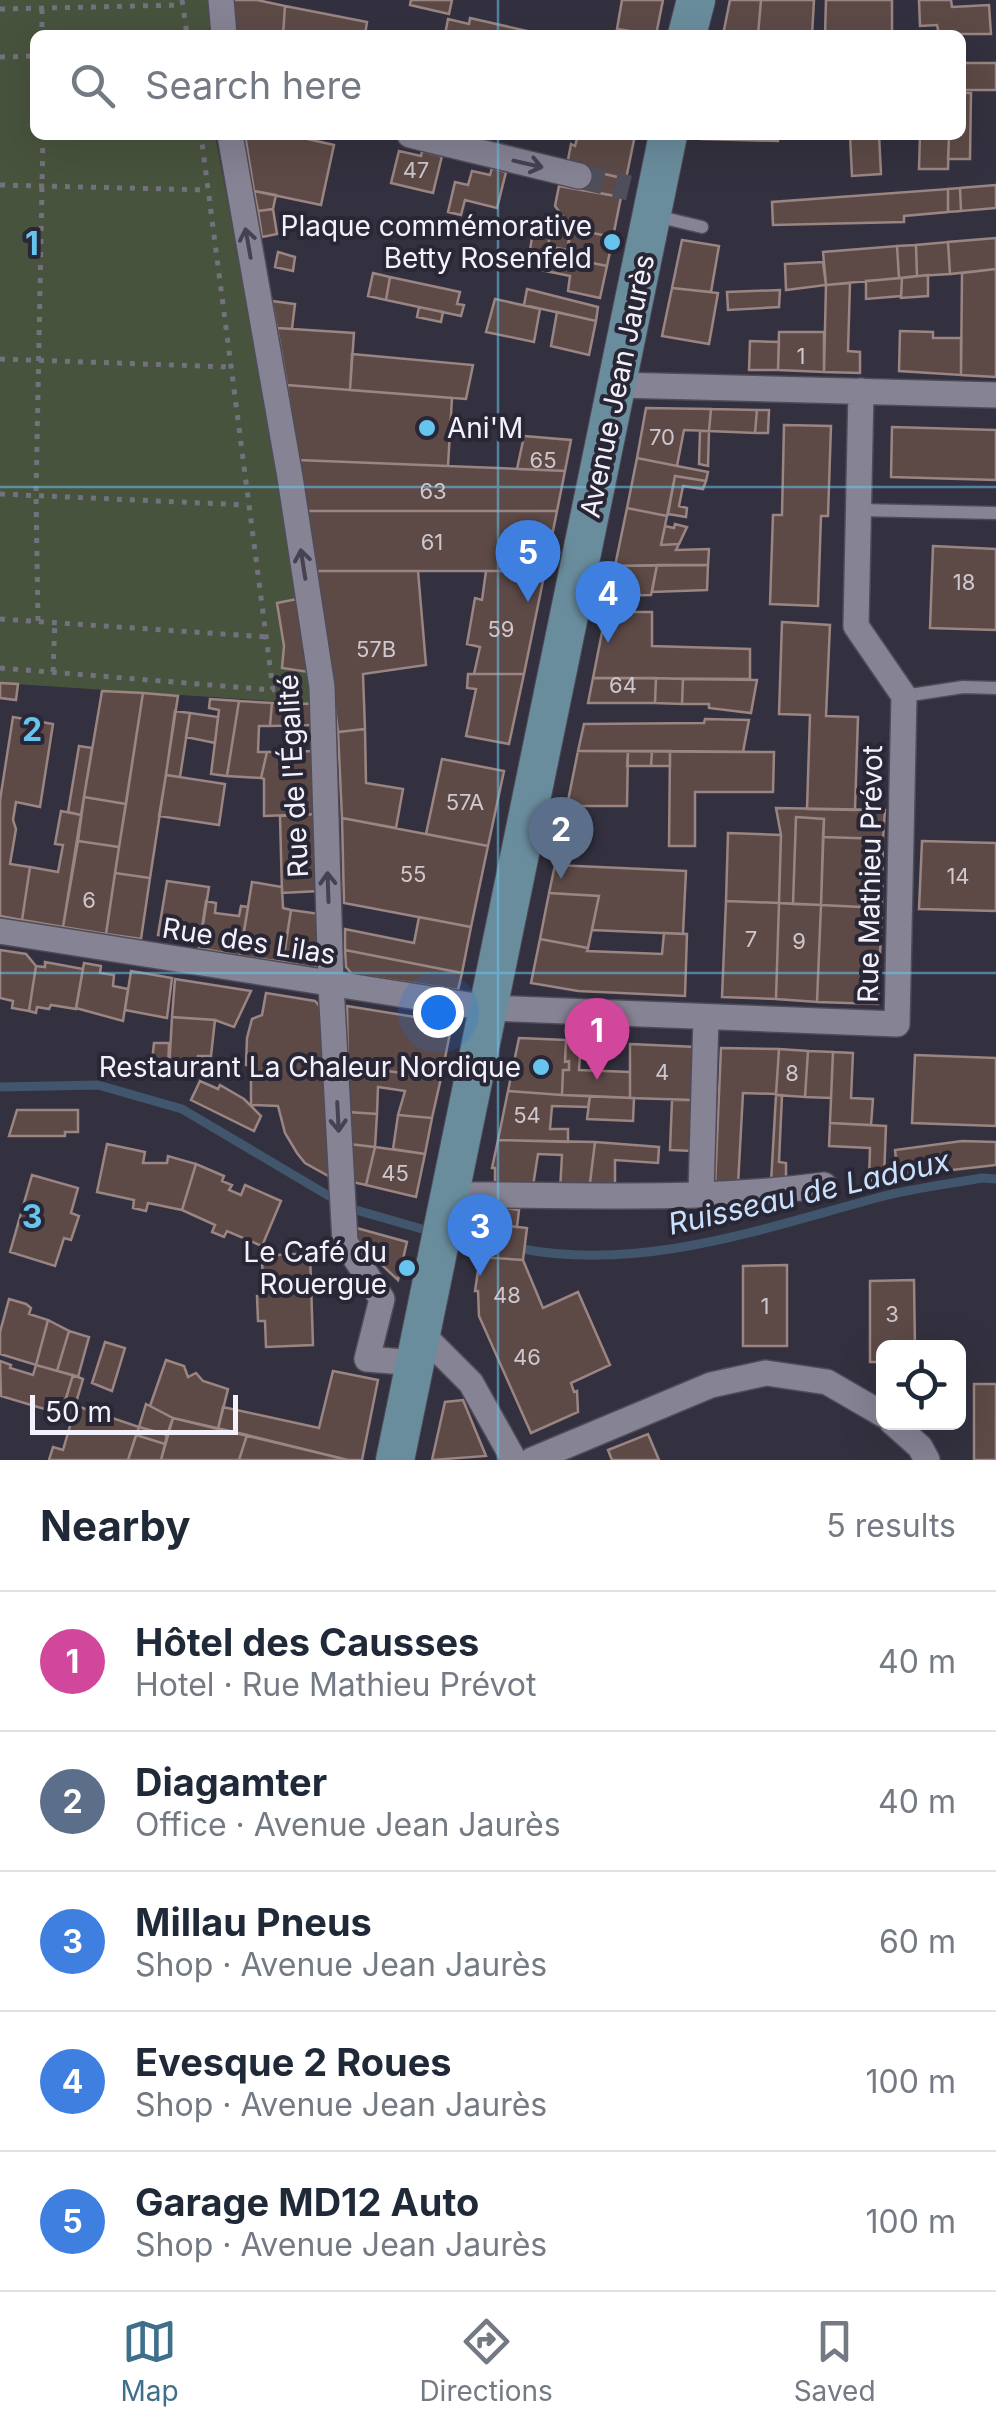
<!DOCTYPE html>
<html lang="en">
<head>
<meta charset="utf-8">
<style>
  body { margin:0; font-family:Inter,sans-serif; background:#f2f2f3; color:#1f2937 }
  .controls { position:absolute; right:30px; bottom:30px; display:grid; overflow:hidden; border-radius:15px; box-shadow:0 10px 40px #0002 }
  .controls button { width:90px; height:90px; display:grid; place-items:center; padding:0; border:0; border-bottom:2px solid #e0e1e3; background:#fff; color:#1f2937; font:50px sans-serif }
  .scale { position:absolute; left:30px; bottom:25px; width:208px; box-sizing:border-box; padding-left:10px; border:5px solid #f3f1fb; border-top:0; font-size:28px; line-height:35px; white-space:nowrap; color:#f3f1fb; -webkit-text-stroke:8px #292735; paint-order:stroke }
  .you { position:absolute; left:438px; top:1012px; width:35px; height:35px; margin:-25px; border:8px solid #fff; border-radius:50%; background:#1a73e8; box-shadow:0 0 0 15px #1a73e833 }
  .badge { display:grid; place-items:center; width:65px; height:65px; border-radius:50%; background:#3f6f8a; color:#fff; font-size:32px; font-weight:700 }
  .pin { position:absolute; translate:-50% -82px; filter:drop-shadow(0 2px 5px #0008) }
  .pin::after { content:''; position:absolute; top:52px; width:35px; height:30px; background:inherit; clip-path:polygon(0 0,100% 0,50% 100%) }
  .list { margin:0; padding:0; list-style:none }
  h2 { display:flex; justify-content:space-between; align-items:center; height:130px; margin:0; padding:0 40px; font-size:42px }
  h2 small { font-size:32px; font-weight:400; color:#747a83 }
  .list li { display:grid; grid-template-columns:65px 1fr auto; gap:30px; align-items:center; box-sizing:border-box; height:140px; padding:0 40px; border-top:2px solid #e0e1e3 }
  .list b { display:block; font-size:38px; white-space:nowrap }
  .list p { margin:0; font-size:32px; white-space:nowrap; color:#747a83 }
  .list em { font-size:32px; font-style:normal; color:#747a83 }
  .icon { flex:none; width:55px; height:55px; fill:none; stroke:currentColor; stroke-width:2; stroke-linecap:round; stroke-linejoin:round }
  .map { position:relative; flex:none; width:996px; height:1460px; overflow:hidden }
  .search { position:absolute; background:#fff; box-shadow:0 10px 40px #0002; left:30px; right:30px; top:30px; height:110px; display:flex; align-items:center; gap:25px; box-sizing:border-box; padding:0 35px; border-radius:15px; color:#747a83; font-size:38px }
  .sheet { height:830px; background:#fff }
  nav { display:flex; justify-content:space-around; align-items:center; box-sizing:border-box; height:140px; border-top:2px solid #e0e1e3; background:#fff; font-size:28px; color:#747a83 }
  nav a { display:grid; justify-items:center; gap:5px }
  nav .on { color:#3f6f8a }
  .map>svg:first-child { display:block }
</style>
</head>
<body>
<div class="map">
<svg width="996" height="1460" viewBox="0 0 996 1460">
  <rect width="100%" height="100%" fill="#33313f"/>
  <path fill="#48533d" d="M0,0H208L210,35H35V135H215L266,405L316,704L0,683Z"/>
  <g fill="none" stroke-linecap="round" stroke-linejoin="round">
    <path stroke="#41566c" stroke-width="9" d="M0,1087L98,1085L182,1109L329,1196
      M356,1210L429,1231
      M456,1236L492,1243
      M517,1248C643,1273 763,1228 884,1196C916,1188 949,1184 982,1178L996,1179"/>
  </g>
  <path fill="#5d4a47" stroke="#9a8582" stroke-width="2.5" d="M233,0H257L285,6L283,35H235Z
    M411,0H452L449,14L410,5Z
    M622,0H663L656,35L617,29Z
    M730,0H761L758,35H723Z
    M761,0H814L812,35H758Z
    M826,0H892V35H825Z
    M919,0H951L952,7L989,5L991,34H939L937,25L920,26Z
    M285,6L367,22L365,35H283Z
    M470,18L527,31L526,35H445L448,19L469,24Z
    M961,63H996V90H961Z
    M961,93H971L970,159H948L949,135H961Z
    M245,135H290L334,145L321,205L254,191Z
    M578,135L593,138L594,135H635L626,179L567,165L571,144L575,146Z
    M703,135H778V141L702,139Z
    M850,135H879L881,174L852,176Z
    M920,135H949L948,169H919Z
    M399,151L421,156L422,151L442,156L433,193L391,183Z
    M492,168L506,172L497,208L465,200L461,215L448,212L455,182L468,185L472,171L490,175Z
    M587,170L626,179L621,197L583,190Z
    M996,185V208L961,211L960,188Z
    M559,186L621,197L613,237L572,229L555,206Z
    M960,188L961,211L948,212V189Z
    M948,189V212L904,216V222L773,225L772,202Z
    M254,191L276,195L273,209L258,211Z
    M273,209L277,234L262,237L258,211Z
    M534,225L551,229L548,246L567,250L572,229L613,237L607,266L530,250Z
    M551,229L570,234L567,250L548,246Z
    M996,238V269L950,274L948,242Z
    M682,240L719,246L711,292L672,288Z
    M948,242L950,274L917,276L916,245Z
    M916,245L917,276L899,278L897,246Z
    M897,246L899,278L826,285L823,252Z
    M534,251L607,266L600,298L568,291L570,276L531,268Z
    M278,252L295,257L293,271L275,267Z
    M823,262L826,285L786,290L785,264Z
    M996,269V377L961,375L962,273Z
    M373,273L390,277L386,300L368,296Z
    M928,275V296L901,298L902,278Z
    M390,277L460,292L457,304L464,305L461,316L386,300Z
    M902,278L901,296L866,299V281Z
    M850,283L848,351L860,352V373L824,372L826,285Z
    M672,288L718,293L709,344L662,336Z
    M527,289L598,307L596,321L524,305Z
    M780,290L779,307L728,310L727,292Z
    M495,299L540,309L534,342L486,332Z
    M272,301L295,304L292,329L277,328Z
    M419,307L443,312L441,322L417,317Z
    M557,312L596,321L589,355L551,346Z
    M277,328L354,333L350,390L287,385Z
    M900,331L933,332V338H961V375L899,371Z
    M779,332H824V372L778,370Z
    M750,341L779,342L778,370H749Z
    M352,354L473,365L466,399L350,390Z
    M287,385L452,398L448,466L298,460Z
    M646,408L711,409L709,431L684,430L677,466L637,458Z
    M711,409L757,410L755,433L709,431Z
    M757,410H769L768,433H755Z
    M784,425L831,426L828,516H821L818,606L770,604L773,515H782Z
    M892,427L996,430V480L891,477Z
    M700,431H709L708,466L699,464Z
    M524,436L571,440L565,471L517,469Z
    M637,458L677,466L708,472L706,481L675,476L667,516L627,508Z
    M298,460L497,468L565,471L557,511H307Z
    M675,476L706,481L703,489L683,486L679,506L687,508L686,517L668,514Z
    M627,508L667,516L661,545L679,544L676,550L709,549L708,565L615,566Z
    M307,511H557L545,571H317Z
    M675,524L687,527L679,544L661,545L665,526L674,528Z
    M933,546L996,549V630L930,628Z
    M657,565L651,595L609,596L615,566Z
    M657,565H708L707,590L652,592Z
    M317,571H418L426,665L363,674L365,729L338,732Z
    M486,571H545L524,674H474L480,647L467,644L475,598L482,600Z
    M297,599L309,672L282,668L284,646L277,603Z
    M606,612H652V646L750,649V679L593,678Z
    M782,622L830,625L826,716L858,717L855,810L807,809L810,715L779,714Z
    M468,674H524L509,744L466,736L476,689L467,688Z
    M593,678H656L655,703H588Z
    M656,678L683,679L682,704L655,703Z
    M683,679L757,680L751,713L709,708V704H682Z
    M0,683L18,684L16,700L0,698Z
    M102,691L143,693L126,804L84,797Z
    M143,693L178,696L150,878L115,873Z
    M210,699L239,701L227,776L211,774L219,710L209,708Z
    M239,701L272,703L270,726H259L258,752H267L261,778L227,776Z
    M272,703L316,704L317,725L270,726Z
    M175,711L190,713L180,777L166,775Z
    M190,713L218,717L215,743L186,737Z
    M13,717L53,724L40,807L16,802L13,820L16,829L10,864L30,867L22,920L0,916V800Z
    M705,719L749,720L743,752L578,751L584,724L704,723Z
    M365,729L366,783L403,789L396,828L342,818L338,732Z
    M79,746L92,748L81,815L68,812Z
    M317,751L318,814L264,816V779L261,778L267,752Z
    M578,751H628L627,806H567Z
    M628,751H652L651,766H627Z
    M652,751H670V766H651Z
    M670,751L774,752L773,792H695V846H669Z
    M442,759L504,771L488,846L426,834Z
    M166,775L225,784L219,825L159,816Z
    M84,797L126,804L119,847L78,841Z
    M776,808L885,810L883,839L823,837L824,819L796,817L793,904L779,903L781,835Z
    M61,811L81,815L63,927L22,920L30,867L58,872L63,845L55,844Z
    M318,814L319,891L282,893L280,816Z
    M796,817L824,819L821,905L793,904Z
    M342,818L488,846L471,927L344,903Z
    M728,833L781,835L779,903L726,901Z
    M823,837L883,839L882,908L821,905Z
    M78,841L119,847L106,934L63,927Z
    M922,841L996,843V911L919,909Z
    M555,865L686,871L683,934L592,930L599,896L549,893Z
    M115,873L150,878L141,939L106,934Z
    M167,881L209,887L200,943L158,935Z
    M252,882L282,887L283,908L291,910L283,962L240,956Z
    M549,893L599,896L588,948L540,939Z
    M206,901L216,903L215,913L239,916L241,906L248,907L240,956L199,948Z
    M726,901L779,903L776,999L722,997Z
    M779,903L821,905L817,1002L776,999Z
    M821,905L882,908L878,1004L817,1002Z
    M291,910L320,914L321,962L314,968L283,962Z
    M419,917L471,927L462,973L345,950V929L414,943Z
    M664,933L687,934L685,996L578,991L531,983L540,939L588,948L587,951L662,954Z
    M0,950L26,954L36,966L29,1011L12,1008L13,1001L0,998Z
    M345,950L462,973L458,990L352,974L346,967Z
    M45,962L83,969L76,1009L51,1005L49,1009L37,1007L36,1013L29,1011L36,966L45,967Z
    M84,963L101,966L100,973L114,975L113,986L128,989L123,1021L76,1008Z
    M131,971L172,978L167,1018L125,1010Z
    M175,979L251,991L234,1027L215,1020L172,1017Z
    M266,993L315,1001L323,1010L332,1178L305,1163L297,1153L285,1133L278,1106L251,1105V1065H246L247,1038L252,1019L262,1015Z
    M347,1006L452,1023L441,1078L348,1066Z
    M172,1017L215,1020L211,1056H198L197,1072L169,1070Z
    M519,1038L566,1040L565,1062L569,1061V1070H563L562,1095L508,1091Z
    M566,1040L581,1041L579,1070L630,1072V1098L562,1095L563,1070H569V1061L565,1062Z
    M154,1043H169L168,1071L151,1070Z
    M630,1044L696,1047L694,1100L630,1098Z
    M721,1048L779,1049L776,1094L743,1093L738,1185L715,1186Z
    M779,1049L808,1051L805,1097L776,1095Z
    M808,1051L833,1052L831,1098L805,1097Z
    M833,1052L853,1053L851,1098L873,1099L871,1125L830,1123Z
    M915,1055L996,1058V1126L912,1123Z
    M348,1066L441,1078L432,1118L398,1115L405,1091L378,1087L377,1114L348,1112Z
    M200,1081L218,1089L220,1085L244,1099L261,1116L254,1131L191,1100Z
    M508,1091L562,1095L590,1096L588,1107L552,1106L550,1129H568V1142L498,1140Z
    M776,1095H782L779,1162L786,1163V1182L771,1183Z
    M590,1096L634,1098L633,1121L587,1119Z
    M672,1100H694L693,1151L670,1150Z
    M17,1110H78V1132H65V1136H9Z
    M348,1112L377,1114L375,1147L349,1144Z
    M398,1115L432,1118L425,1154L393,1149Z
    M830,1123L886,1126L884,1178L869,1181L870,1148L829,1146Z
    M498,1140L595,1142L589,1191L560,1190L562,1155L538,1154L533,1186H495V1168H492Z
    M962,1141L996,1142V1165L898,1176L895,1150Z
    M595,1142L659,1147L658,1163L615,1160V1190L589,1191Z
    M107,1144L145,1152L143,1163H167L168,1156L196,1164L182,1210L148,1203L146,1211L133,1208L134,1200L97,1192Z
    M349,1144L375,1147L366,1185L352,1182Z
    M375,1147L425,1154L416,1197L366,1185Z
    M196,1164L224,1176L222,1181L232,1185L229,1190L241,1195L245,1185L281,1201L262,1246L227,1231L224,1237L212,1232L215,1225L182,1210Z
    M32,1175L78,1188L71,1213L79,1216L71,1240L64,1238L55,1266L10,1252Z
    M487,1205L519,1210L517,1227L485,1223Z
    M485,1223L527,1228L523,1260L480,1257Z
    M353,1227L407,1242L398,1280L354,1239Z
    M310,1253L313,1345L266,1347L265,1321H258L257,1296L263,1295L262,1256Z
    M480,1257L523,1260L543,1308L578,1292L610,1365L571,1383L574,1392L577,1391L578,1412L531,1433L479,1316L478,1291H475Z
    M787,1265V1346H743V1266Z
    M914,1280L915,1348H884V1362H870V1281Z
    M9,1299L26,1304L31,1308L29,1314L48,1320L36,1365L0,1354V1332Z
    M48,1320L69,1331L57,1371L36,1365Z
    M69,1331L89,1337L78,1377L57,1371Z
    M105,1342L125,1348L112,1391L92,1383Z
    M166,1360L184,1366L188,1377L196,1373L203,1381L228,1389L218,1429L173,1418L150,1406Z
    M0,1361L11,1365L10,1368L33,1375L36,1365L73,1375L61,1414L1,1396Z
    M333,1371L378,1380L362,1460H348L218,1429L223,1407L319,1428Z
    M73,1375L83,1379L75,1406L65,1402Z
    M974,1384H996V1460H974Z
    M463,1400L486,1456L432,1460L445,1402Z
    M65,1402L139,1427L128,1460H49L53,1447L63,1450L70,1426L71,1418L61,1414Z
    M146,1404L173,1418L167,1435L139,1427Z
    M173,1418L247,1435L239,1460H161Z
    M139,1427L167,1435L165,1444L136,1435Z
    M648,1434L659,1460H612L608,1450Z
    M136,1435L165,1444L161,1460H128Z
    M247,1435L348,1460H239Z"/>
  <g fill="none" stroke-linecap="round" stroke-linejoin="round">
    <path stroke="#504e5b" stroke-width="25" stroke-dasharray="25 12" stroke-linecap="butt" d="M579,176L629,188"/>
    <g stroke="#4f4c59" stroke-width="15">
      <path id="service" d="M656,216L702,227
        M859,510L996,513
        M904,696L963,687L996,688"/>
    </g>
    <g stroke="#4f4c59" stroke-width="28">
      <path id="minor" d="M221,0L224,35
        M230,135L290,477L322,687L331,985L345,1242L382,1299L367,1359L416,1363
        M410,135L579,176
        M618,385L996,395
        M0,931L488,1008L897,1024L904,696L856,626L861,391
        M701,1194L706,1017
        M450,1195C574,1194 701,1202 824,1185
        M422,1334L471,1383L514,1460
        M892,1422L920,1447L927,1460
        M532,1460L711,1385L766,1373L827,1382L884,1415"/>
    </g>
    <g stroke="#4f4c59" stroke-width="40">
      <path id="secondary" d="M687,35L696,0
        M395,1460L668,135"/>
    </g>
    <path stroke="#73717e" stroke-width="5" stroke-dasharray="5 8" stroke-linecap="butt" d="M182,0L187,35
      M0,9L182,5
      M42,9V35
      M0,57L35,56
      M0,185L208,190
      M0,359L230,367
      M0,494L247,505
      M0,619L267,637
      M38,621L36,495L43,135
      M0,668L273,690L201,135
      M53,672L55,621"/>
    <use href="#service" stroke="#858394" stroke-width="12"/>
    <use href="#minor" stroke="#858394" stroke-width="25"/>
    <use href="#secondary" stroke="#6a8d9d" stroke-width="38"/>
  </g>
  <defs><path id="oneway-shaft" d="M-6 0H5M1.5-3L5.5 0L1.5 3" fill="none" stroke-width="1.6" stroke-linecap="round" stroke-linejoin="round" transform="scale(2.5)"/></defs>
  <g stroke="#454352">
    <use href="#oneway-shaft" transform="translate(528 164) rotate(13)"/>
    <use href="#oneway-shaft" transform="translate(248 243) rotate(-100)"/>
    <use href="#oneway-shaft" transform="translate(303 564) rotate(-99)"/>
    <use href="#oneway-shaft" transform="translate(328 887) rotate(-92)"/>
    <use href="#oneway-shaft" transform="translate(338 1117) rotate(87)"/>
  </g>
  <path fill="none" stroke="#67c4ef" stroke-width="2.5" stroke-opacity="0.55" d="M498,0V35M498,135V1460M0,487H996M0,973H996"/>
  <g fill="#67c4ef" stroke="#292735" stroke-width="4">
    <circle cx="612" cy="242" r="10"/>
    <circle cx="427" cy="428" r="10"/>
    <circle cx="541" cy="1067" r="10"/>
    <circle cx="407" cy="1268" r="10"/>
  </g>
  <g text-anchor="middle" stroke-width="8" stroke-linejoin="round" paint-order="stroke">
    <g font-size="22" fill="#cec7ce">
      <text x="416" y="178">47</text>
      <text x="801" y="364">1</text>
      <text x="662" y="445">70</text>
      <text x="543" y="468">65</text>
      <text x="433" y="499">63</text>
      <text x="432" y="550">61</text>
      <text x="964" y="590">18</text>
      <text x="501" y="637">59</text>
      <text x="376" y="657">57B</text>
      <text x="623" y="693">64</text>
      <text x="465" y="810">57A</text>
      <text x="413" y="882">55</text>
      <text x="958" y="884">14</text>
      <text x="89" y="908">6</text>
      <text x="751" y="947">7</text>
      <text x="799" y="949">9</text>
      <text x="662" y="1080">4</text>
      <text x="792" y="1081">8</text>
      <text x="527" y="1123">54</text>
      <text x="395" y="1181">45</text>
      <text x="507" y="1303">48</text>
      <text x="765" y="1314">1</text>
      <text x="892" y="1322">3</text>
      <text x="527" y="1365">46</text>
    </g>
    <g font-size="28" fill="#f3f1fb" stroke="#292735" text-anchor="end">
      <text x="592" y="236">Plaque commémorative<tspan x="592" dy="32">Betty Rosenfeld</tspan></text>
      <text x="447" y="438" text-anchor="start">Ani'M</text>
      <text x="521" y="1077">Restaurant La Chaleur Nordique</text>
      <text x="387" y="1262">Le Café du<tspan x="387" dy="32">Rouergue</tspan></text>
    </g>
    <g font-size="28" fill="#f3f1fb" stroke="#292735">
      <text transform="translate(617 386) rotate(-78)" y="10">Avenue Jean Jaurès</text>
      <text transform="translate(293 776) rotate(-93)" y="10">Rue de l'Égalité</text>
      <text transform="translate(870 874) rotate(-89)" y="10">Rue Mathieu Prévot</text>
      <text transform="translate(249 941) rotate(9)" y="10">Rue des Lilas</text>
    </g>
    <g font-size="30" font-style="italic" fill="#c9e1fc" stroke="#292735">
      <text transform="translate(809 1193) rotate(-13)" y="10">Ruisseau de Ladoux</text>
    </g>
  </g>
  <g font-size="32" text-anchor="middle" font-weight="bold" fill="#67c4ef" stroke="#292735" stroke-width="8" stroke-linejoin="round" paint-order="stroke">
    <text x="32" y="255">1</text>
    <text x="32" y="741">2</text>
    <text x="32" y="1228">3</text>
  </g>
</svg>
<div class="controls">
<button><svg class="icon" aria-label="locate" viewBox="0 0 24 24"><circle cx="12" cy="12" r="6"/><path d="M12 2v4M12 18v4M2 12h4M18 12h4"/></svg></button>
</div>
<div class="scale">50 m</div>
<div class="you"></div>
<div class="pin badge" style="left:597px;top:1080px;background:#d1479c">1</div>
<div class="pin badge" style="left:561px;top:879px;background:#5c6f8a">2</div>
<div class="pin badge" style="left:480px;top:1276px;background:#3f7fe0">3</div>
<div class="pin badge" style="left:608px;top:643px;background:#3f7fe0">4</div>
<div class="pin badge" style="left:528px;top:602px;background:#3f7fe0">5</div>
<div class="search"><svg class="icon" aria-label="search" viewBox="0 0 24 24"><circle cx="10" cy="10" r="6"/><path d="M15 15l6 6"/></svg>Search here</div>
</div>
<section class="sheet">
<h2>Nearby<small>5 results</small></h2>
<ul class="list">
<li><span class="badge" style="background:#d1479c">1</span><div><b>Hôtel des Causses</b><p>Hotel · Rue Mathieu Prévot</p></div><em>40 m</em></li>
<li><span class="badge" style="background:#5c6f8a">2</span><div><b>Diagamter</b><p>Office · Avenue Jean Jaurès</p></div><em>40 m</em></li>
<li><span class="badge" style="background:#3f7fe0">3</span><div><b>Millau Pneus</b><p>Shop · Avenue Jean Jaurès</p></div><em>60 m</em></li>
<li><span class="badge" style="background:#3f7fe0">4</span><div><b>Evesque 2 Roues</b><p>Shop · Avenue Jean Jaurès</p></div><em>100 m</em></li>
<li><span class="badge" style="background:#3f7fe0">5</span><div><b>Garage MD12 Auto</b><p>Shop · Avenue Jean Jaurès</p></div><em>100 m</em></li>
</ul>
</section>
<nav>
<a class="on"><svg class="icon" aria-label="map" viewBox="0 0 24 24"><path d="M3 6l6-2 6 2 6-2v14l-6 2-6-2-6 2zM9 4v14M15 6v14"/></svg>Map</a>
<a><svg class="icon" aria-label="directions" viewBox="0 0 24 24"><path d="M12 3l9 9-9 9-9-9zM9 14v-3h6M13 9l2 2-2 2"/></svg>Directions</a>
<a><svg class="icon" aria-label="saved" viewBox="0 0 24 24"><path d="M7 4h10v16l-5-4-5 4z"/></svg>Saved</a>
</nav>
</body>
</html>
